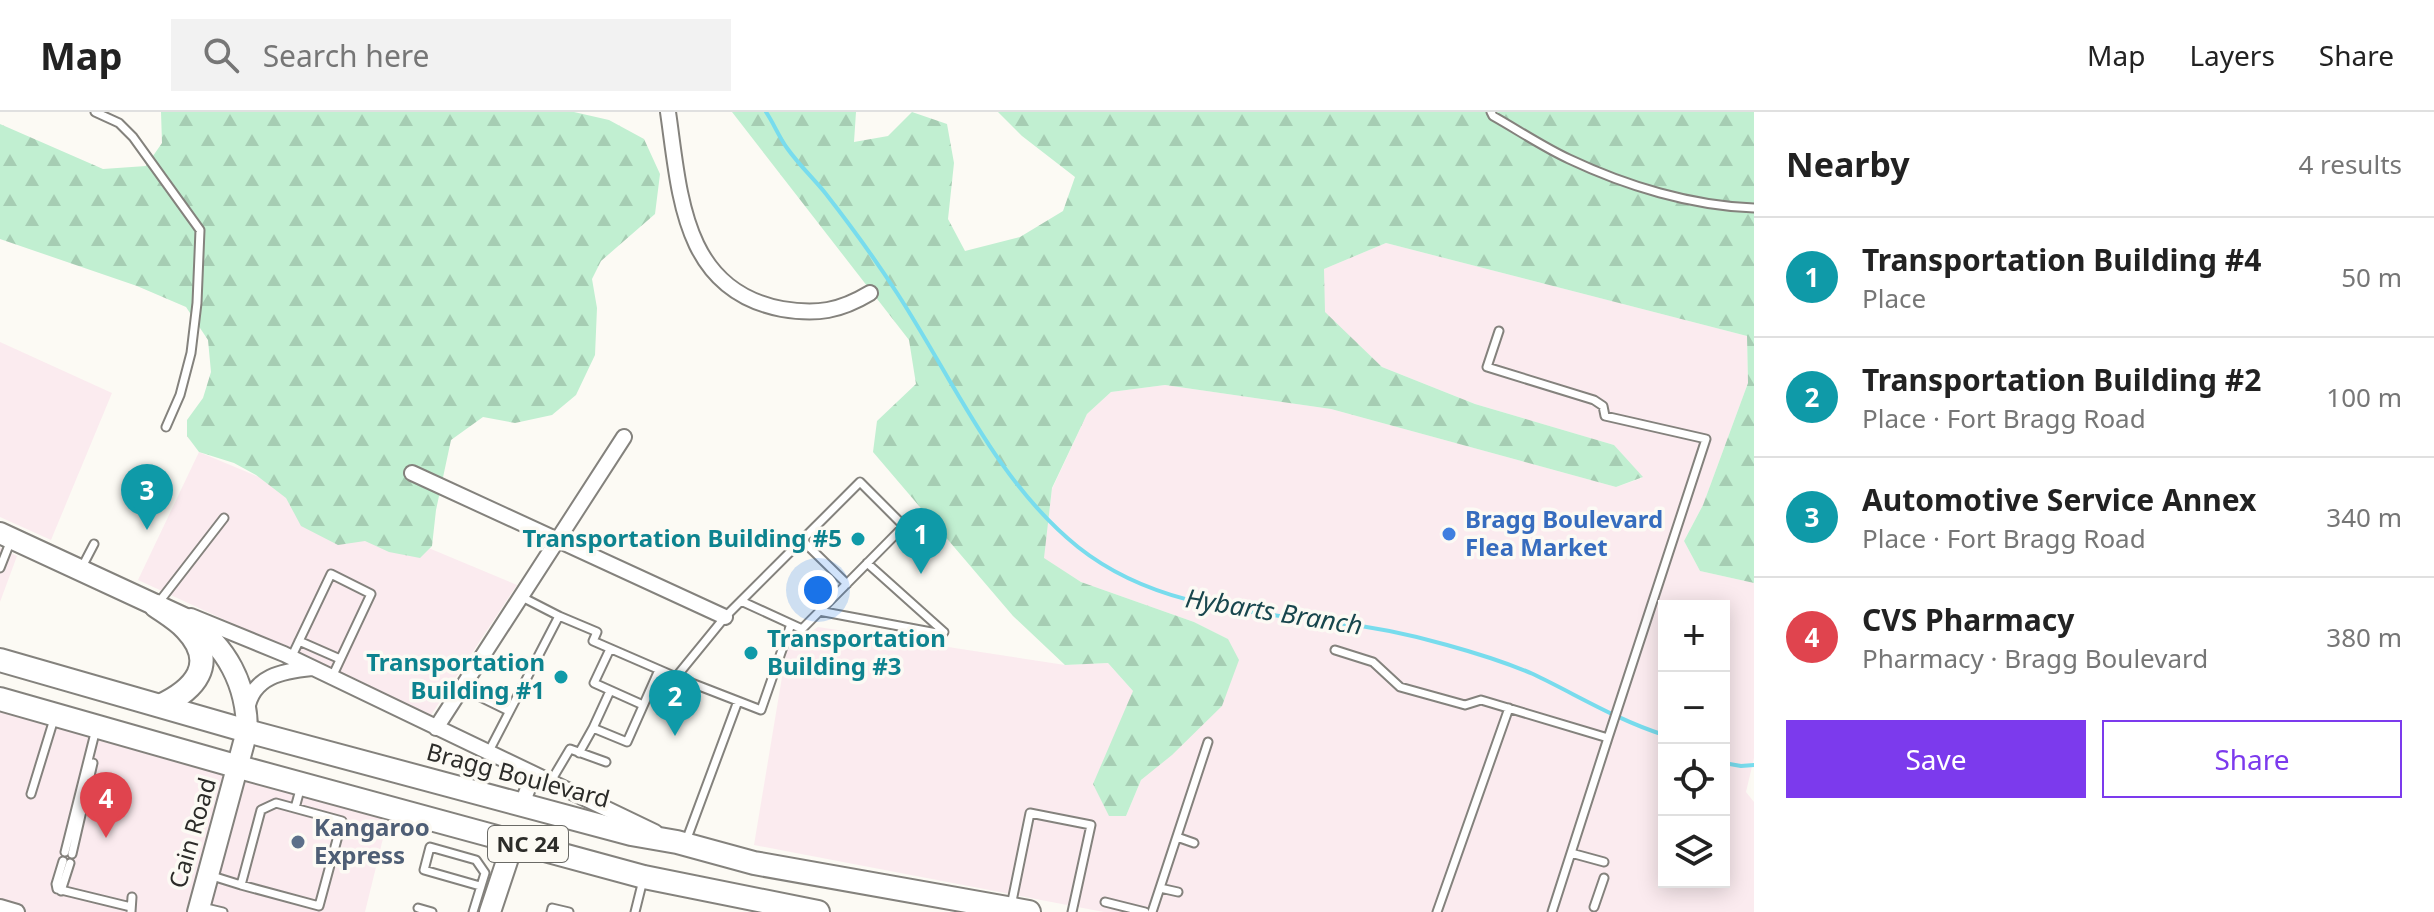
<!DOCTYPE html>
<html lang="en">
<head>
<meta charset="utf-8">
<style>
  body { margin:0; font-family:"Noto Sans",sans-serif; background:#f2f2f2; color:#222 }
  .controls { position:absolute; right:24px; bottom:24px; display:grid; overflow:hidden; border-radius:0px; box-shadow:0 4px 20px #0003 }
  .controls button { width:72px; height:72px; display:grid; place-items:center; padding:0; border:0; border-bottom:2px solid #e0e0e0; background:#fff; color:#222; font:40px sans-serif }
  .you { position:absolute; left:818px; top:478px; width:28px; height:28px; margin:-20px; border:6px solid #fff; border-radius:50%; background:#1a73e8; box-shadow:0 0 0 12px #1a73e833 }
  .badge { display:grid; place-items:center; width:52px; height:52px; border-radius:50%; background:#7c3aed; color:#fff; font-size:26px; font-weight:700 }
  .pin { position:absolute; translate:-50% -66px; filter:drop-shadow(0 2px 4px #0008) }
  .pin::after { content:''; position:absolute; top:42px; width:28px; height:24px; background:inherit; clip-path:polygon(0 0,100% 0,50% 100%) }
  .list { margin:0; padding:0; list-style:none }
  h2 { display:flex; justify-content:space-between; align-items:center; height:104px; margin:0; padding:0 32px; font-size:34px }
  h2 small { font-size:26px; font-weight:400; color:#767676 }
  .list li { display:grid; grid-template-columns:52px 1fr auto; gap:24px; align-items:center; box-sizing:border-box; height:120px; padding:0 32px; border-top:2px solid #e0e0e0 }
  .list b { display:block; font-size:30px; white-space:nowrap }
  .list p { margin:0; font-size:26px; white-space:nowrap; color:#767676 }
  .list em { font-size:26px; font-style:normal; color:#767676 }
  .actions { display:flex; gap:16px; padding:24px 32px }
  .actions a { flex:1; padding:18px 0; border:2px solid #7c3aed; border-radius:0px; text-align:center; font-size:28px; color:#7c3aed }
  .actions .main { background:#7c3aed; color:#fff }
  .icon { flex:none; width:44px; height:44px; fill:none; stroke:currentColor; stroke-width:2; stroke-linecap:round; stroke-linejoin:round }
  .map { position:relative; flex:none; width:1754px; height:800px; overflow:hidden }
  header { display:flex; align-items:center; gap:48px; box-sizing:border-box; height:112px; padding:0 40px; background:#fff; border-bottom:2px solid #e0e0e0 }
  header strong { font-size:38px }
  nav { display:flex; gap:44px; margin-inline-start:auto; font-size:28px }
  .search { width:560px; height:72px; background:#f2f2f2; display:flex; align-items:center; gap:20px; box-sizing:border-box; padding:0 28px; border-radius:0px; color:#767676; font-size:30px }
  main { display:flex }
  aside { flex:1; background:#fff }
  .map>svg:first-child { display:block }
</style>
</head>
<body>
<header>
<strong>Map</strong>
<div class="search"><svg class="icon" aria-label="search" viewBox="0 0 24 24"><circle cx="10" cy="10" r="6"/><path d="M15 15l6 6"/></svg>Search here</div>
<nav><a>Map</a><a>Layers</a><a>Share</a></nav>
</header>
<main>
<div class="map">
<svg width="1754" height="800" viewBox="0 0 1754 800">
  <defs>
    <pattern id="forest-firs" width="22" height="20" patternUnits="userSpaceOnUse" patternTransform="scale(2)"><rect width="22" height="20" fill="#c1efd1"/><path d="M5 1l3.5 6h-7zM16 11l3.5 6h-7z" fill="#a6cdb3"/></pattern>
  </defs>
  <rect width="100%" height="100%" fill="#fcfaf4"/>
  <path fill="#fbebef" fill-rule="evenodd" d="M1386,131L1747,224L1748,271L1703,393L1684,429L1700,459L1754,471V646L1746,680L1754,690V800H1104L754,733L787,535L818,515L1065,553L1108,551L1133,579L1126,704L1141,668L1228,527L1194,510L1081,470L1043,446L1052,377L1087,302L1111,280L1165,273L1331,297L1616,375L1642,366L1614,333L1475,292L1382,255L1324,200V157ZM1664,494H1724V770H1664Z
    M0,230L112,281L51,428L0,405Z
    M199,340L517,473L431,603L138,468Z
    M0,436L17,444L0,490Z
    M0,597L388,706L365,800H0Z"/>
  <path fill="url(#forest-firs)" d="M161,0H574L609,8L644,27L660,62L655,102L601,149L592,167L597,196L595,243L576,283L552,303L515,311L483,305L451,328L436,398L432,434L420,446L389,440L365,429L338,433L301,414L286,386L256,363L234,351L199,340L187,324V308L203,286L211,260L208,228L186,195L137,174L0,127V12L103,57L146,54L162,31Z
    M732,0H856L854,30L888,24L912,0L947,12L954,51L948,107L965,139L1020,125L1063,99L1075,65L1022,24L998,0H1754V471L1700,459L1684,429L1703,393L1748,271L1747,224L1386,131L1324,157L1325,200L1382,255L1475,292L1614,333L1643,365L1616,375L1331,297L1165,273L1111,280L1087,302L1052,376L1044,446L1081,470L1194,510L1228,527L1239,548L1222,594L1172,643L1141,668L1126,704H1109L1093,672L1133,579L1108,551L1065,553L1013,504L873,340L877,309L916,272L909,228Z"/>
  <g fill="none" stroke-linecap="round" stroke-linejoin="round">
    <path stroke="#78dced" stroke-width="4" d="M766,0C774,12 779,25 787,36C799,53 814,67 826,82C851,114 875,147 897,181C953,267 995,368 1078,435C1151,493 1240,499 1329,510C1368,514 1409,522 1447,533C1476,541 1505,550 1533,562C1577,583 1617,608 1664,623
      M1724,651L1741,654L1754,653"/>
    <g stroke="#84827d" stroke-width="11">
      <path id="lane" d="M95,0L119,11L133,25L200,118L197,191L191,241L180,283L166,315
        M1491,0L1493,4C1518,18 1543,35 1569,47C1626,74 1692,94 1754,96
        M1499,219L1487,255L1594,288L1603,294L1605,304L1706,327L1608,626
        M82,455L94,432
        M0,456L11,428
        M741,489L802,517L904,414L860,370L802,428L847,472
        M159,490L224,406
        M819,499L942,522L944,520L867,451
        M559,504L597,520L593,529L676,565L725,505L802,428
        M299,529L340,547
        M610,537L594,571L643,593
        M1335,538L1373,550L1400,575L1465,593L1481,588L1608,626L1552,800
        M291,546L331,462L371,482L332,565
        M676,565L761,598L791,512
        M462,576L509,599
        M593,616L610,579
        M488,641L559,504L520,484
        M579,641L593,616L627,630L659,558
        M551,669L570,637L606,650
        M31,682L54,607
        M276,691L342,709L319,794L241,773L261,698Z
        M295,696L301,674
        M1177,725L1194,731
        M686,729L738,589
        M65,740L96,617
        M1571,741L1604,750
        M72,742L93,651
        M63,749L56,772L57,777L131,795
        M209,763L241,773
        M1160,776L1178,780
        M61,779L70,751
        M1105,790L1145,800
        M1011,794L1030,701L1091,713L1072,800
        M202,795L223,800
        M1594,795L1604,766
        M418,796L432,800
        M131,800L132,785
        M473,800L485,761L476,748L430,735L424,758L480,774
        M551,800L552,796L569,800
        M635,800L643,768
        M1152,800L1208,630
        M1437,800L1509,596"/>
    </g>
    <g stroke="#84827d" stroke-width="18">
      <path id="street" d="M668,0C680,82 682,178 782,197C817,203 840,199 870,181
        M412,361L725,505
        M191,504L284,542L655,720
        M247,598C252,564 283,559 312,556
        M436,616L624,325
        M522,692L530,671L526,659
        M0,795L17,800"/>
    </g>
    <g stroke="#84827d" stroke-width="24">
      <path id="secondary" d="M0,421L188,508C227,534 247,573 247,619L198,800
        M490,800L514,728"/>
    </g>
    <g stroke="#84827d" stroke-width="26">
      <path id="primary" d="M156,494C166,501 178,508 186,517C219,552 194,578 160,594
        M0,548L247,619L631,722L677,730L754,751L1029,800
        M0,587L239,655L644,765L818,800"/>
    </g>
    <use href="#lane" stroke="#fff" stroke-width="7"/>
    <use href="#street" stroke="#fff" stroke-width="14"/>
    <use href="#secondary" stroke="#fff" stroke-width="20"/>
    <use href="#primary" stroke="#fff" stroke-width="22"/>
  </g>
  <circle fill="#3f7fe0" stroke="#fcfaf4" stroke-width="3" cx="1449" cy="422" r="8"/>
  <g fill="#0f9aa8" stroke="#fcfaf4" stroke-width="3">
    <circle cx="858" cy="427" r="8"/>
    <circle cx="751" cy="541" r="8"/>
    <circle cx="561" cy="565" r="8"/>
  </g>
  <circle fill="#5c6f8a" stroke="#fcfaf4" stroke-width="3" cx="298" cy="730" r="8"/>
  <g text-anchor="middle" stroke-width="7" stroke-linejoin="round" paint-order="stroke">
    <rect fill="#fcfaf4" stroke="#6a6a66" stroke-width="2" x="488" y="714" width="80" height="36" rx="6"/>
    <g font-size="22" font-weight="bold" fill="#2c2c29">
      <text x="528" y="740">NC 24</text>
    </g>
    <g font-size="24" font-weight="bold" fill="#366cbe" stroke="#fcfaf4" text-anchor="start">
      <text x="1465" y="416">Bragg Boulevard<tspan x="1465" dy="28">Flea Market</tspan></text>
    </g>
    <g font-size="24" font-weight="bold" fill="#0d838f" stroke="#fcfaf4" text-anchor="end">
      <text x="842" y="435">Transportation Building #5</text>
      <text x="767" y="535" text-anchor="start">Transportation<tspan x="767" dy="28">Building #3</tspan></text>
      <text x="545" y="559">Transportation<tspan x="545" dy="28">Building #1</tspan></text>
    </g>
    <g font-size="24" fill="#2c2c29" stroke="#fcfaf4">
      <text transform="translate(518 664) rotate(15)" y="8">Bragg Boulevard</text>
      <text transform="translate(193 721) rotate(-74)" y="8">Cain Road</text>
    </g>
    <g font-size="24" font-weight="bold" fill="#4e5e75" stroke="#fcfaf4" text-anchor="start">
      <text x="314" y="724">Kangaroo<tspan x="314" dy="28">Express</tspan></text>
    </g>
    <g font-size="26" font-style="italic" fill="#18464d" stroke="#fcfaf4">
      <text transform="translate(1274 500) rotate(9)" y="9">Hybarts Branch</text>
    </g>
  </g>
</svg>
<div class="controls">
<button>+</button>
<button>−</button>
<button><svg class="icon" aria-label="locate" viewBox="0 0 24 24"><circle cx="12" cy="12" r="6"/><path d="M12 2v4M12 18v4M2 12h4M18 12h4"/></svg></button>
<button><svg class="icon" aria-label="layers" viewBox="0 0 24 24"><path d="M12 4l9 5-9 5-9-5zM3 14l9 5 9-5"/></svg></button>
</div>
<div class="you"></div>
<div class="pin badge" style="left:921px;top:462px;background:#0f9aa8">1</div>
<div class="pin badge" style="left:675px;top:624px;background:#0f9aa8">2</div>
<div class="pin badge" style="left:147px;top:418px;background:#0f9aa8">3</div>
<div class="pin badge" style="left:106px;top:726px;background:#e0444e">4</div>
</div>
<aside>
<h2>Nearby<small>4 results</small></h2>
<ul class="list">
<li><span class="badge" style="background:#0f9aa8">1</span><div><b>Transportation Building #4</b><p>Place</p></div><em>50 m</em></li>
<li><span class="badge" style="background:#0f9aa8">2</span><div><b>Transportation Building #2</b><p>Place · Fort Bragg Road</p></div><em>100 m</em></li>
<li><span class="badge" style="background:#0f9aa8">3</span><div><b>Automotive Service Annex</b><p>Place · Fort Bragg Road</p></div><em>340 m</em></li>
<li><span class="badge" style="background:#e0444e">4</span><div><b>CVS Pharmacy</b><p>Pharmacy · Bragg Boulevard</p></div><em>380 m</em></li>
</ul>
<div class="actions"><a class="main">Save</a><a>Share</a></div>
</aside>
</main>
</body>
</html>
